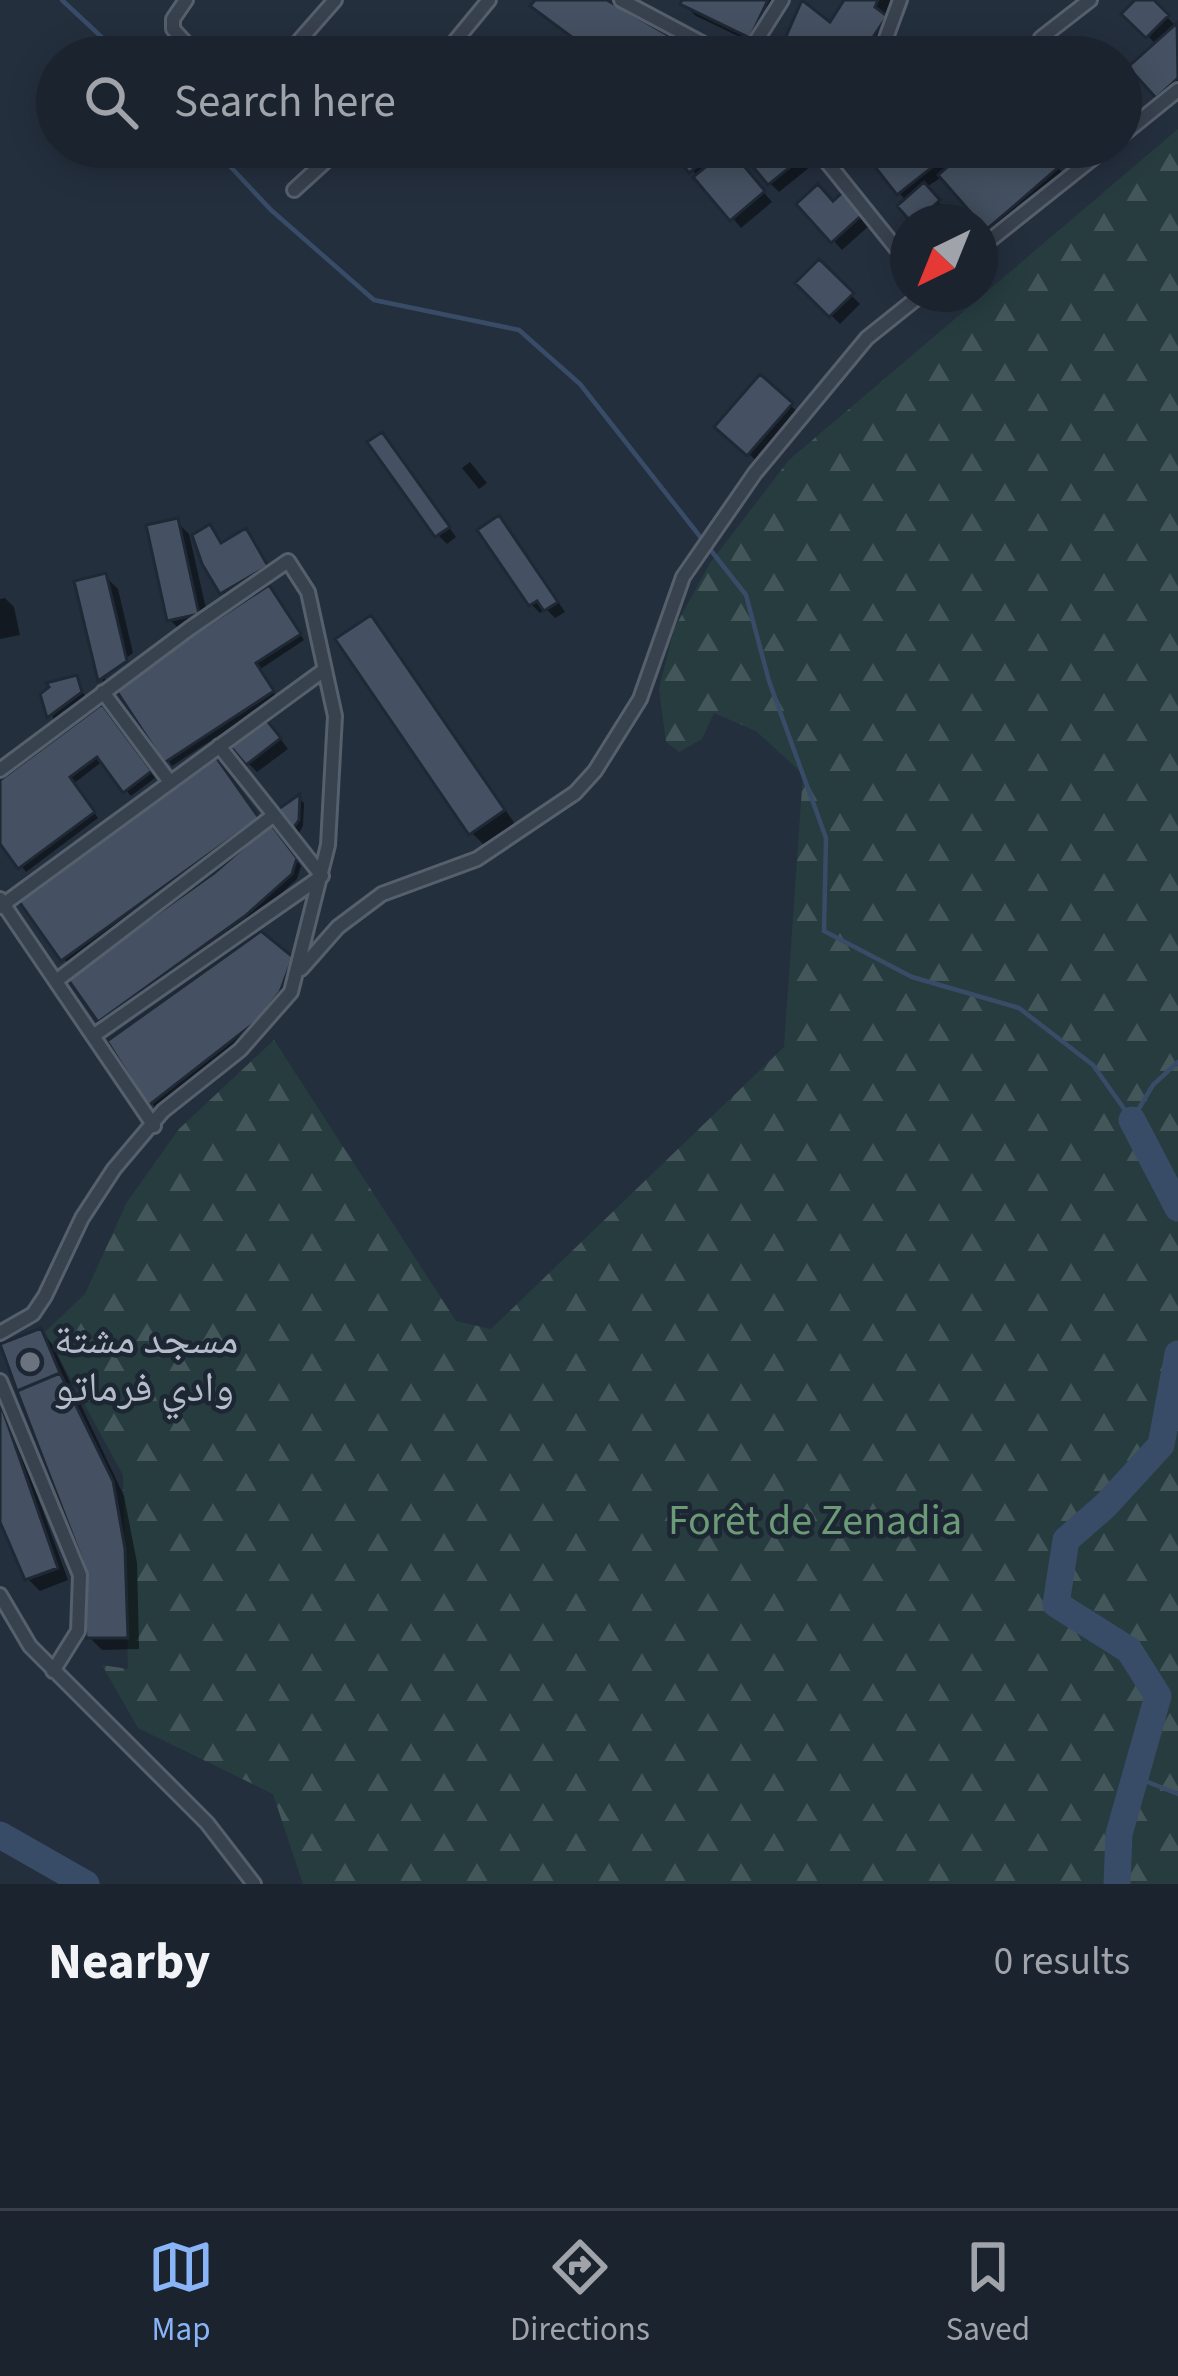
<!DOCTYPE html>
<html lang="en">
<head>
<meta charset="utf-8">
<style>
  body { margin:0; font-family:"Source Sans 3","Noto Naskh Arabic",sans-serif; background:#242b36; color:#f1f3f6 }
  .compass { position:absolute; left:890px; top:204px; width:108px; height:108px; border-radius:50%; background:#1b232e; box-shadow:0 6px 30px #0003; rotate:223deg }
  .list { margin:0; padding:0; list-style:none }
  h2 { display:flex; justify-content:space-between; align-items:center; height:156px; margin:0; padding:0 48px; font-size:51px }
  h2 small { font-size:39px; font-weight:400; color:#a0a4aa }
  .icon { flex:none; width:66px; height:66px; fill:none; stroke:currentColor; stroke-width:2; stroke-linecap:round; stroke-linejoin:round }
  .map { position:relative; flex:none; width:1178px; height:1884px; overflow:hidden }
  .search { position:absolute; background:#1b232e; box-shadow:0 6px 30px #0003; left:36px; right:36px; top:36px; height:132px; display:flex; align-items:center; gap:30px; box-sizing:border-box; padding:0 42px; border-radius:66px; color:#a0a4aa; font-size:45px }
  .sheet { height:324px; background:#1b232e }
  nav { display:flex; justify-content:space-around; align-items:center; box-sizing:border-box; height:168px; border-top:3px solid #39404a; background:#1b232e; font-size:33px; color:#a0a4aa }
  nav a { display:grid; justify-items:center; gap:6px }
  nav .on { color:#8ab4f8 }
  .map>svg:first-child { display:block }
</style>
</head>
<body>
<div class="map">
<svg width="1178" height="1884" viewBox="0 0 1178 1884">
  <defs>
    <pattern id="forest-firs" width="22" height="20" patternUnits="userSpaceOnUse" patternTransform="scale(3)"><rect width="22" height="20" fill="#263c3f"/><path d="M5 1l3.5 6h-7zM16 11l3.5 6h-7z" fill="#435659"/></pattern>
  </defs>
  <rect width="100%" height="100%" fill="#242f3e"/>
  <path fill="url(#forest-firs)" d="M1178,129V1884H303L273,1794L138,1728L102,1665L128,1669L123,1475L45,1332L85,1294L127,1202L179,1129L274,1040L456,1321L491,1329L784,1047L803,774L756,731L714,713L702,739L679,752L666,742L659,689L674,629L710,563L789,460Z"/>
  <path fill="#0007" d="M538,0H601L699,57H574L583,45L534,6Z
    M685,0H786L763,48L696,16L683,4Z
    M848,0H897L887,20L898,30L880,57H780L831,26Z
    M1139,0H1150L1178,28V95L1167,105L1132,67L1157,45L1125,14Z
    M931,36L940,46L933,52L924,41Z
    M981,48L989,57H969Z
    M673,147H732L736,151L731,154L772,202L741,228Z
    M773,147H804L816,162L779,192L770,183Z
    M896,147H942L955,164L975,147H1040L1070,181L1000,241L943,176L925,188L943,207L927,222H915L907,201L899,193Z
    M843,196L870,225L842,250L800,204H834Z
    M819,263L860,304L840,324L799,283Z
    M760,378L800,414L758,462L727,435Z
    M390,445L456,537L447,544L438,535Z
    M470,462L487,483L479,489L462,468Z
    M177,522L189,534L210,626L182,632L169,619Z
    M209,528L223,545L245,532L275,576L231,601L222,592Z
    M508,528L565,612L555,618L546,609L540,613L531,604Z
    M105,576L118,589L133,653L105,673V680L135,660L138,674L274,594L304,640L259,670L277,697L172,766L119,688L113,692L101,679L78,583Z
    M5,598L14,607L20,635L0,639V599Z
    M370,619L383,631L515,824L484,845L472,833Z
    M76,678L86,698L55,722L43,695Z
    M107,714L155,778L131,796L103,761L73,784L98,818L26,872L0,839V784Z
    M274,730L288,749L257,772L248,763Z
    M221,767L262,825L69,964L64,959Z
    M299,798L304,803L303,826L299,833L281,811Z
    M276,834L301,866L297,879L251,921L106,1025L100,1020Z
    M291,959L297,965L285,997L264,1025L156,1109L112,1042Z
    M40,1331L52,1344L124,1496L137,1563L139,1649L102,1650L89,1637L85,1559Z
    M0,1393L68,1580L40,1591L27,1578L0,1514Z"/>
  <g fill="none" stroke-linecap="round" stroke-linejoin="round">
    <path stroke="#394c67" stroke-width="4.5" d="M62,0L123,57
      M212,147L271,210L374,300L519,330L580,384L746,595L769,681L826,838L824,931L912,977L1019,1008L1093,1065L1132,1120L1153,1085L1178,1062
      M1135,1777L1178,1794"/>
    <path stroke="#394c67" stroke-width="27" d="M1132,1120L1178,1208
      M0,1835L86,1884
      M1117,1884L1119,1834L1158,1696L1129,1650L1056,1604L1066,1540L1106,1505L1161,1445L1178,1354"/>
  </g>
  <path fill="#455162" stroke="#1f2835" stroke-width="3" d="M535,0H607L701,54L570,57L580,43L530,6Z
    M682,0H768L750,38L680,4Z
    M802,0L830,22L844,0H878L875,7L887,16L860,57H777Z
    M1135,0H1154L1169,15L1146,38L1121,14Z
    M1177,23L1178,78L1156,98L1128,67Z
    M669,147H721L689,173Z
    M768,147H806L809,152L768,185L749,162Z
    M891,147H943L949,154L897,195L872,163Z
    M970,147H1042L1059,167L986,230L938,175Z
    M729,148L765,191L730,221L693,177Z
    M924,182L940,200L916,222H911L897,206Z
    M818,184L833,201L844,191L863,214L831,243L796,204Z
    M819,259L854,293L829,317L795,283Z
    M760,374L793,403L747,456L714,427Z
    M382,432L450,527L435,537L367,442Z
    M499,515L558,602L544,611L537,601L529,606L477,530Z
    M178,518L199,614L167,621L146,525Z
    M210,524L221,543L246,528L268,566L220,594L202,564L192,535Z
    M106,573L127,661L98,681L74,581Z
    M269,585L301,634L256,663L274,691L164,763L114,687Z
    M371,615L505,810L469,835L335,639Z
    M77,675L82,692L47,718L40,694L49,687L46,683Z
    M102,704L152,771L123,793L97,757L70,777L95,812L18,869L0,844V780Z
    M265,718L281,738L246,765L229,745Z
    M216,757L259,818L61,961L18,900Z
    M300,794L299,820L292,830L277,810Z
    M271,824L297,858L292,874L245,916L98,1022L67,978L214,873Z
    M261,931L293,957L280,992L258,1020L148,1106L107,1041Z
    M41,1328L60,1373L17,1391L0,1344Z
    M60,1373L113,1481L125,1549L128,1638H86L82,1560L17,1391Z
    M0,1402L58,1568L25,1580L0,1522Z"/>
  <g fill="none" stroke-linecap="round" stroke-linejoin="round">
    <g stroke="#565f6c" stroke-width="18">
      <path id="street" d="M186,0L173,19V29L199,57
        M621,0L728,57
        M1041,38L1090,0
        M453,47L472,57
        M285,57L335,0
        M442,57L489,0
        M746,57L782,0
        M879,57L900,0
        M1121,136L1178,90
        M815,147L908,263
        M294,190L341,147
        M980,248L1107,147
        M103,692L170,782
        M0,770L189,629L288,561L308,592L335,716L328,845L291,992L240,1050L163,1111L114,1169L82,1218L45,1296L33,1314L0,1333
        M0,899L154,1126
        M0,907L324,670
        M301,969L338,927L382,894L477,859L575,793L595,771L640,699L683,577L755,473L867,338L922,294
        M56,981L274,815L219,746
        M93,1036L322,876L274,815
        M0,1381L80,1575L78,1631L53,1671
        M0,1595L30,1646L207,1823L254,1884"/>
    </g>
    <use href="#street" stroke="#38414e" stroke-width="12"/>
  </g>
  <circle fill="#6b7280" stroke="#1d2633" stroke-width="4.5" cx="30" cy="1362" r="12"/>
  <g text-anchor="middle" stroke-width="9" stroke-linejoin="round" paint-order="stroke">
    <g font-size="42" fill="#b4bcc9" stroke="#1d2633" text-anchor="start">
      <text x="54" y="1353">مسجد مشتة<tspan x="54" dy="48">وادي فرماتو</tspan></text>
    </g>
    <g font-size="42" fill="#6b9a76" stroke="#1d2633">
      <text x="815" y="1534">Forêt de Zenadia</text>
    </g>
  </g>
</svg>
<svg class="compass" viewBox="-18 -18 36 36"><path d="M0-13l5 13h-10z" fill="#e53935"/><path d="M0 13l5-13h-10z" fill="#a0a4aa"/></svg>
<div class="search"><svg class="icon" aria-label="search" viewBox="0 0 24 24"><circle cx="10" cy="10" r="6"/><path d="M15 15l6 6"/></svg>Search here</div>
</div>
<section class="sheet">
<h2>Nearby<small>0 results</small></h2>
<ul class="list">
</ul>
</section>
<nav>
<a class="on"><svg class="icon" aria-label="map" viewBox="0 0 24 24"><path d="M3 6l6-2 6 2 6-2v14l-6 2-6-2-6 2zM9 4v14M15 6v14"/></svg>Map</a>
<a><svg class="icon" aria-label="directions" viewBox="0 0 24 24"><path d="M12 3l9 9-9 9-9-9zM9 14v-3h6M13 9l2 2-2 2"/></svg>Directions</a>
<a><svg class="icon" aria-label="saved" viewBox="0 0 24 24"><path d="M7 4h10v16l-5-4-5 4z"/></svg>Saved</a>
</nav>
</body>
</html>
